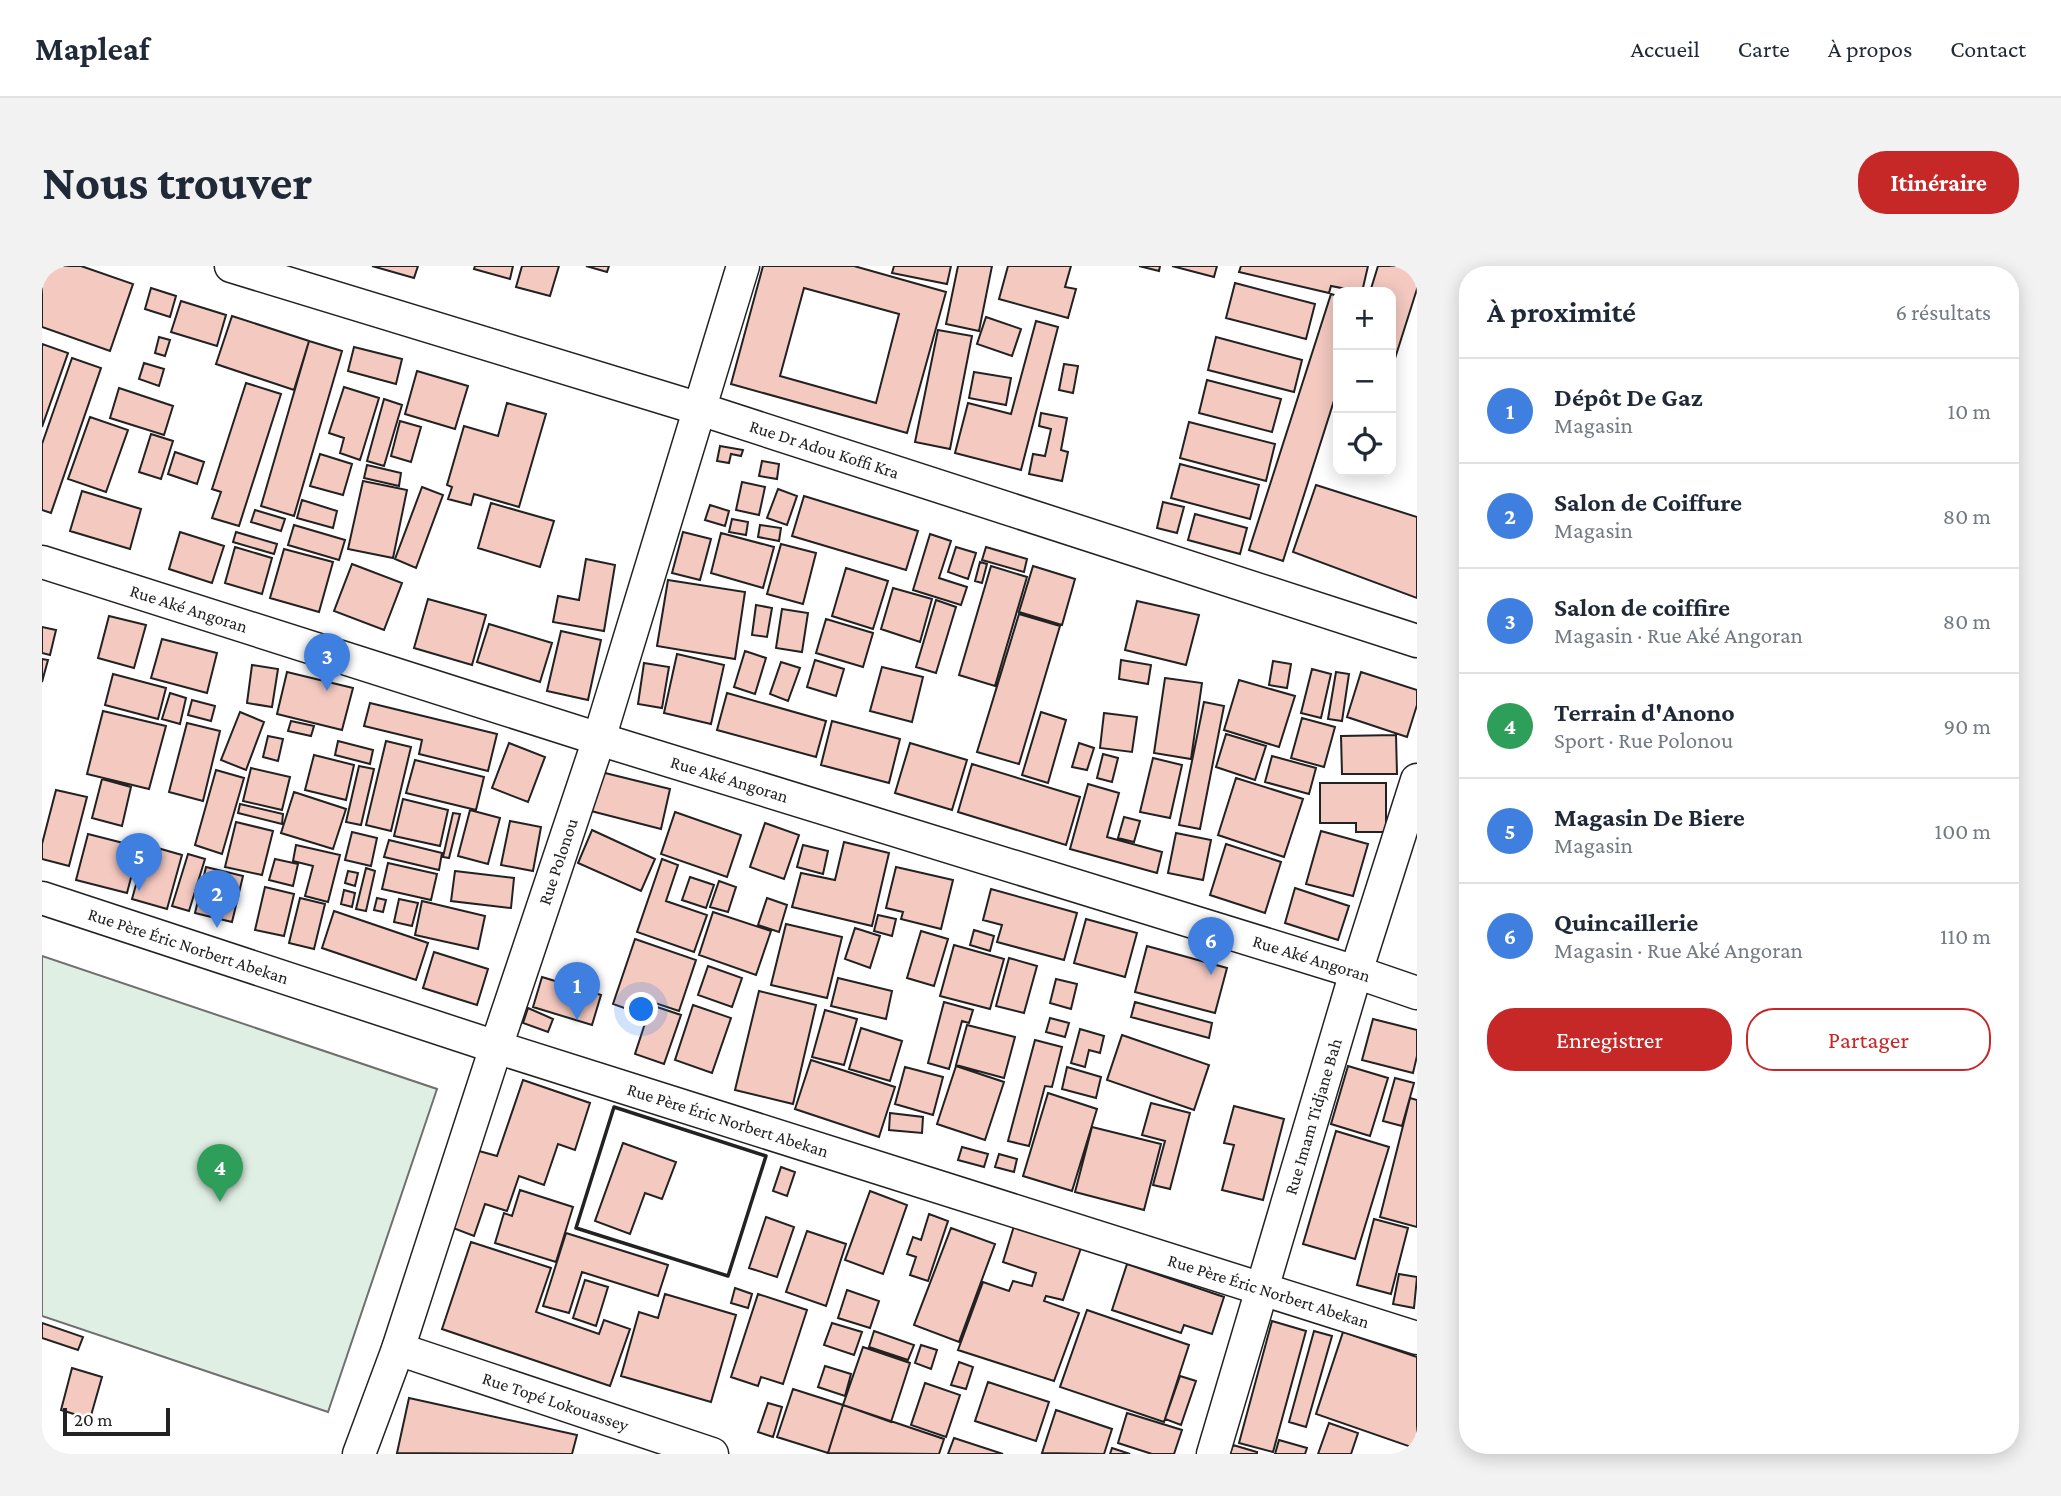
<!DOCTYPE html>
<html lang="fr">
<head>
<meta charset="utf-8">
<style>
  body { margin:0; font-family:"Crimson Pro",serif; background:#f2f2f3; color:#1f2937 }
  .controls { position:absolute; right:21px; top:21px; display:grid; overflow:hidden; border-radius:14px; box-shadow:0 4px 18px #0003 }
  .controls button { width:63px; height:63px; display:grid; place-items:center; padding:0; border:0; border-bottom:2px solid #e0e1e3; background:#fff; color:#1f2937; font:35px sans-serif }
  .scale { position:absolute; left:21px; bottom:18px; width:107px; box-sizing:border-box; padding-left:7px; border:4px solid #222; border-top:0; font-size:19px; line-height:24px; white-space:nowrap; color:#222; -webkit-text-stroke:5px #fff; paint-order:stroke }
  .you { position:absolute; left:600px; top:744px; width:24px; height:24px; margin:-18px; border:5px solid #fff; border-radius:50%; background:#1a73e8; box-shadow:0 0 0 10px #1a73e833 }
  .badge { display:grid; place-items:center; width:46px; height:46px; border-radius:50%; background:#c62828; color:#fff; font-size:23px; font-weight:700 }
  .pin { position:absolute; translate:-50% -58px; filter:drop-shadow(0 2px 4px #0008) }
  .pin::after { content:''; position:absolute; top:37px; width:24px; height:21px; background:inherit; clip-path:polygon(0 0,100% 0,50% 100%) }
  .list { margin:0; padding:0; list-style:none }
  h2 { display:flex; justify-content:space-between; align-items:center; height:91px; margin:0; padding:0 28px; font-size:30px }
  h2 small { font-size:23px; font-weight:400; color:#747a83 }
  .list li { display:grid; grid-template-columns:46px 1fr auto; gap:21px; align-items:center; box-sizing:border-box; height:105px; padding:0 28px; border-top:2px solid #e0e1e3 }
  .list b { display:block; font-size:26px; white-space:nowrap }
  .list p { margin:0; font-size:23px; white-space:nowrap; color:#747a83 }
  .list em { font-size:23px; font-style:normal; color:#747a83 }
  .actions { display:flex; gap:14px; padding:21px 28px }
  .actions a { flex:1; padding:16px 0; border:2px solid #c62828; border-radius:28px; text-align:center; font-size:24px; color:#c62828 }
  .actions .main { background:#c62828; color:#fff }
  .icon { flex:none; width:38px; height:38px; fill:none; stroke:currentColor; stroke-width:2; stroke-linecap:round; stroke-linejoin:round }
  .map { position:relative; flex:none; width:1375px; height:1188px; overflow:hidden; border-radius:28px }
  header { display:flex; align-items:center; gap:42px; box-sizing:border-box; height:98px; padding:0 35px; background:#fff; border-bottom:2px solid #e0e1e3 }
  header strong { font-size:33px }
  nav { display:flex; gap:38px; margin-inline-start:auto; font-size:24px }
  .intro { display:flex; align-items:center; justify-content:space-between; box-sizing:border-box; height:168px; padding:0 42px }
  h1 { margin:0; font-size:49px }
  .button { padding:18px 32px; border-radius:28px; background:#c62828; color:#fff; font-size:24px; font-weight:700 }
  main { display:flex; gap:42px; padding:0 42px }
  aside { flex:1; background:#fff; border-radius:28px; box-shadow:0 4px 18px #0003 }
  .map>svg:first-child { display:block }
</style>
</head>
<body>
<header>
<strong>Mapleaf</strong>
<nav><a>Accueil</a><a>Carte</a><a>À propos</a><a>Contact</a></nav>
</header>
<div class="intro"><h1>Nous trouver</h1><a class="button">Itinéraire</a></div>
<main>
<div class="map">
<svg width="1375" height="1188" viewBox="0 0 1375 1188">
  <rect width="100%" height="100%" fill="#fff"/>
  <path fill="#e0efe3" stroke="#6f6f6f" stroke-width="2" d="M0,690L395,823L286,1146L0,1050Z"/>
  <path fill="#f3c9c0" stroke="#222" stroke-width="2" fill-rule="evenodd" d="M0,0H39L91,18L68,85L0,61Z
    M330,0H376L372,12Z
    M433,0H471L468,13L432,3Z
    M480,0H517L508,30L474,21Z
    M544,0H567L565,6Z
    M721,0H812L904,26L865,167L689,118ZM762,22L857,48L834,137L738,110Z
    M852,0H909L905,18L850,7Z
    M916,0H950L937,65L904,58Z
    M966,0H1029L1023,21L1034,23L1026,52L957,33Z
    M1097,0H1118L1117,5Z
    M1130,0H1175L1172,11Z
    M1199,0H1326L1320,26L1289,20L1287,27L1197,6Z
    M1336,0H1375V23L1349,105V26H1328Z
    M1193,17L1273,38L1264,73L1184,52Z
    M109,22L134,30L128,51L103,43Z
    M1289,28L1296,30V122L1241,295L1207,284Z
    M139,35L184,49L175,80L129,66Z
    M190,50L267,75L252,124L174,98Z
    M944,51L979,63L970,90L935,78Z
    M994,55L1016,61L979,204L913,187L926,137L969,148Z
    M896,64L930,70L908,183L873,176Z
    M117,71L128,74L123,90L113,87Z
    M1174,71L1260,94L1252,126L1166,104Z
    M267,75L300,85L252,250L219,240Z
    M0,78L26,87L0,161Z
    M312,81L360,93L354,118L306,105Z
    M30,92L59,102L9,247L0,244V178Z
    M102,97L122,103L117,120L97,113Z
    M1022,98L1036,100L1031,127L1017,124Z
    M375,105L426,120L413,163L363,148Z
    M932,106L969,112L964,139L927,132Z
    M1165,114L1239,133L1230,166L1157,147Z
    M204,117L239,128L197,260L170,252L179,226L170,223Z
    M302,121L337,132L318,194L298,187L302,172L287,167Z
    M77,122L131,140L122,169L68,152Z
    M342,133L360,139L342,200L325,195Z
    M465,137L504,148L477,241L432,228L429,239L406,233L410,221L405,219L422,160L456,170Z
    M999,147L1025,152L1019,184L1026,186L1020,215L987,208L991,188L1003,190L1009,163L997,160Z
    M48,151L86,164L64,226L26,213Z
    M358,155L379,161L369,196L349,190Z
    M1147,156L1233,178L1224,215L1138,192Z
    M109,168L131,175L119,213L97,206Z
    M678,180L701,184L699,190L689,188L687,197L675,195Z
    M133,186L162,196L155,218L126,208Z
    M278,188L310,198L301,229L268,220Z
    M720,195L737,198L735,213L717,210Z
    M1138,198L1217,219L1208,253L1129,232Z
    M325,199L359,207L357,220L322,212Z
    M321,215L365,224L351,292L306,283Z
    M700,216L723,221L717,249L694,244Z
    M1274,219L1375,251V332L1251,286Z
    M380,221L401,229L374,302L353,293Z
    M736,223L755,230L745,259L725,252Z
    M40,225L99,243L88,283L28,265Z
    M762,230L876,265L864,304L750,270Z
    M260,234L295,245L291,262L255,252Z
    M1121,236L1142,241L1135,267L1115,262Z
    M449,237L512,255L498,301L436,282Z
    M668,239L687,245L683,260L663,254Z
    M213,244L243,253L239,265L209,256Z
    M1153,248L1205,262L1198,288L1146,274Z
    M690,253L706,256L704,269L687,266Z
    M252,259L303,274L297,294L246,279Z
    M718,259L739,262L737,275L716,271Z
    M138,266L182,280L170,317L127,303Z
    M194,266L235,278L232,288L191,276Z
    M641,266L669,273L658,314L630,307Z
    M679,267L732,281L721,322L669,307Z
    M888,268L909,275L897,312L925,321L919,339L871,324Z
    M739,278L774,287L761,338L725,328Z
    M193,281L230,292L220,328L183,317Z
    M914,281L934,287L926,313L906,306Z
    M944,281L985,293L982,306L940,294Z
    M242,283L291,296L277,346L228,332Z
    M544,293L573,299L562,365L511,356L516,330L537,334Z
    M938,296L945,298L940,317L933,315Z
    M310,298L360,317L342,364L292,345Z
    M949,300L985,311L953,420L917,409Z
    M991,300L1033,313L1020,359L977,346Z
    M804,302L846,315L831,363L790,350Z
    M626,314L703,326L693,393L615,380Z
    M851,322L890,333L878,376L839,363Z
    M386,333L444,349L430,399L372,382Z
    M894,334L914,341L894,407L874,401Z
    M1095,335L1157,349L1144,399L1083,384Z
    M714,339L730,342L725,371L710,369Z
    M740,343L766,347L760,386L734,382Z
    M977,348L1018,360L977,498L935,486Z
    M67,350L104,359L92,402L56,392Z
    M784,353L831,367L821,401L774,387Z
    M447,358L510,377L498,416L435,396Z
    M0,361L14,364L8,389L0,387Z
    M519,365L559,374L546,434L505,425Z
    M120,373L175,387L165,427L109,412Z
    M703,385L724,392L713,428L692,421Z
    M635,388L682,399L669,458L622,447Z
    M0,393L6,394L0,416Z
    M773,394L802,403L794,430L765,421Z
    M1079,394L1109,399L1106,418L1077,413Z
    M1231,395L1249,398L1245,422L1227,419Z
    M739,396L758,402L746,435L728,428Z
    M602,397L627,401L620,442L596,438Z
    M210,399L236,403L230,441L205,437Z
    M840,401L881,411L870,456L828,445Z
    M1270,403L1289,408L1279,452L1259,447Z
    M245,406L311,422L300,464L235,448Z
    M1294,406L1307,408L1300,455L1286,453Z
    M1319,406L1375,424V439L1365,471L1305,451Z
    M71,408L124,422L116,453L63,439Z
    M1123,412L1160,417L1149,493L1112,487Z
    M1197,414L1253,430L1237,481L1182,464Z
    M128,427L144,432L138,458L120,453Z
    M685,427L784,455L774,491L675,464Z
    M150,434L173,440L169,455L146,449Z
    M1162,436L1182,440L1158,563L1137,559Z
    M328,437L455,468L446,505L377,488L380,474L322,460Z
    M61,445L124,460L107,523L45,508Z
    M198,446L222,456L204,504L179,494Z
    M999,446L1024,454L1006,517L980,509Z
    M1062,447L1095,451L1090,486L1058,482Z
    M1260,452L1293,461L1282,501L1249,492Z
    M249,455L272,460L269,470L246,465Z
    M790,455L858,473L847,517L779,499Z
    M145,457L178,465L161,535L127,526Z
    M1184,468L1224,480L1213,514L1174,501Z
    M1354,469L1355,508H1300L1299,470Z
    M226,470L241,473L236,495L221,491Z
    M296,475L331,484L328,498L293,489Z
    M344,475L369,481L349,565L324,559Z
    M467,477L503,491L486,536L450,522Z
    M868,477L925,494L910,544L853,527Z
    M1037,477L1052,482L1045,504L1030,501Z
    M1061,488L1076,492L1070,516L1055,512Z
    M272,489L312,499L304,534L263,524Z
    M1230,490L1274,502L1267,528L1223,516Z
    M1111,492L1140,499L1128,552L1098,546Z
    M373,494L442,511L434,544L364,527Z
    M930,498L1038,531L1024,579L916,546Z
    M317,500L332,503L319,559L304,556Z
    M209,502L248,511L240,544L201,535Z
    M174,504L202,512L180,588L153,579Z
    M559,506L628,523L619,563L549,545Z
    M1194,512L1261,533L1242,591L1176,569Z
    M60,513L89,521L80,560L50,552Z
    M1278,517H1344V566H1314V557H1278Z
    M1046,518L1077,527L1065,571L1120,586L1115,607L1028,583Z
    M14,524L45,531L27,600L0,593V578Z
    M252,526L304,543L291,583L239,567Z
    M361,533L406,544L398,580L352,570Z
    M198,538L241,548L240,558L196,547Z
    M428,544L458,552L446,598L416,590Z
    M633,546L699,569L685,611L619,588Z
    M411,547L418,548L407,592L401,591Z
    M1082,551L1098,555L1092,576L1076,572Z
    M468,555L499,561L491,605L459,599Z
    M194,556L231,565L220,609L183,601Z
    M723,557L757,569L742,613L708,601Z
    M550,564L613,593L599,625L536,597Z
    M1279,565L1326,578L1311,630L1264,618Z
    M310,566L335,572L329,600L303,594Z
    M1134,567L1169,574L1161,614L1126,607Z
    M46,568L97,581L85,627L34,614Z
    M347,574L400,587L397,604L342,591Z
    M802,576L847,587L830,660L750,641L759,607L793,614Z
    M1184,578L1239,596L1223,647L1168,629Z
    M105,579L140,589L125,643L90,633Z
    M254,579L298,589L286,636L263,630L271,600L251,595Z
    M761,579L786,585L781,608L755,601Z
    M146,588L163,593L147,645L130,640Z
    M233,593L256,598L251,620L227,614Z
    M620,593L636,599L624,635L665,649L652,686L595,666Z
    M346,597L395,608L389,634L340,623Z
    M164,601L201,610L190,656L153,647Z
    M854,601L911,614L899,663L859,653L861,646L844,642Z
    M324,602L333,605L324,645L314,643Z
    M306,605L316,607L313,620L303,617Z
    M413,605L472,612L469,642L409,635Z
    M648,611L672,619L664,642L640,634Z
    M677,615L694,621L686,646L668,641Z
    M223,621L252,628L242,670L213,664Z
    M1253,622L1307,640L1296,674L1243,657Z
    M949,623L1035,647L1022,694L955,676L960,659L941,654Z
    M302,624L313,627L310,641L299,638Z
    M258,632L283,638L272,683L247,677Z
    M335,632L344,634L341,646L332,644Z
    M725,632L745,639L737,666L716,659Z
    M357,633L376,637L370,660L352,656Z
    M380,635L443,650L436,683L373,669Z
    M292,645L386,677L374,714L280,682Z
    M671,646L729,665L714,709L657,689Z
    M836,649L854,653L850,670L832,665Z
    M1044,653L1095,667L1083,711L1032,697Z
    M744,658L800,671L785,732L729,719Z
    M813,662L838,670L828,702L803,693Z
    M932,664L952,670L948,685L928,679Z
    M879,665L906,673L892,720L865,712Z
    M593,673L654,694L637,745L601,733L596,747L571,738Z
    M912,679L962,693L948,743L898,730Z
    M1105,680L1185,702L1173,747L1093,726Z
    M392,686L446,703L435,739L381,722Z
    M967,692L995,700L982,747L954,740Z
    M666,700L700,712L690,741L656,729Z
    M500,711L559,729L550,759L491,741Z
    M796,712L850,725L844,753L789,740Z
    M1014,713L1035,718L1029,743L1008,737Z
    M717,725L774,739L751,838L693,824Z
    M902,736L931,744L927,757L920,755L907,803L886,797Z
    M1093,736L1170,757L1167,772L1089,751Z
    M609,739L639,749L622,798L593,788Z
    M651,739L689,752L670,807L633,794Z
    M486,742L511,753L506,766L481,757Z
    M783,744L815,753L802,799L770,791Z
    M1008,752L1027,757L1023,771L1004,766Z
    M1331,753L1375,764V790L1371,807L1320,794Z
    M925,759L973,771L962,812L914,799Z
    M819,762L860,775L848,815L807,803Z
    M1038,763L1062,770L1058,787L1047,784L1043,801L1029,797Z
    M1080,769L1167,799L1152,844L1065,814Z
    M993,774L1020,781L1010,821L1003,820L987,880L966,875Z
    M769,794L853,821L837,871L753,843Z
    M914,800L962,816L943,874L895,858Z
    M1306,800L1346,812L1328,870L1289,858Z
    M863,801L901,811L891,849L853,838Z
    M1025,801L1059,811L1054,832L1020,823Z
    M1353,812L1372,817L1360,860L1341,855Z
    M481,814L548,837L533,884L516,878L502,919L477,910L465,945L443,938L432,970L411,962L437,885L455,890Z
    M1006,827L1055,843L1030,925L981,910Z
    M1368,832L1375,834V961L1338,951Z
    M1109,837L1148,847L1128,923L1111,919L1123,875L1100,869Z
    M1192,840L1242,853L1221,934L1180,924L1192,879L1182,877Z
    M848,847L881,851L880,867L847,864Z
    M1050,861L1119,878L1102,944L1033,926Z
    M1294,865L1347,881L1313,993L1261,978Z
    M581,877L634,896L620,933L603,927L588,968L553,955Z
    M920,881L946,888L942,901L916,894Z
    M957,888L975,893L972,906L953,901Z
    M739,901L753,906L745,930L731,925Z
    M478,924L531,941L514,996L453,977L462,947L470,950Z
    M828,925L865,939L841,1008L803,994Z
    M887,948L906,955L886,1015L868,1009L874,991L865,988L871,971L879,974Z
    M724,951L752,961L735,1011L707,1002Z
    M1332,953L1366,962L1349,1028L1315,1019Z
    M972,960L1039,982L1021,1034L1004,1030L1002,1035L1037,1047L1012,1115L916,1084L941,1016L967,1025L971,1015L990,1020L994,1007L961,996Z
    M909,962L953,978L917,1076L872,1059Z
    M765,965L804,978L784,1040L744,1026Z
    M524,967L626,999L616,1030L540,1006L527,1047L501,1040Z
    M429,976L509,1002L494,1046L557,1068L562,1054L588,1063L568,1120L400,1063Z
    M1085,998L1182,1031L1170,1068L1142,1059L1139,1067L1070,1044Z
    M1357,1008L1375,1011L1372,1042L1351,1038Z
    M543,1014L566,1021L554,1060L531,1052Z
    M693,1022L710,1028L706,1042L689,1037Z
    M805,1024L837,1035L828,1062L796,1052Z
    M623,1028L694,1049L669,1136L579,1110L597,1046L616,1052Z
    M716,1028L765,1044L741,1118L719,1111L716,1120L689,1111Z
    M1045,1044L1147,1079L1122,1156L1018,1121Z
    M1230,1055L1264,1065L1231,1186L1197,1177Z
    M0,1057L41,1071L36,1084L0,1072Z
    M790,1057L820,1066L812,1089L782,1079Z
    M832,1065L872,1079L866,1094L827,1081Z
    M1272,1065L1290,1070L1264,1161L1247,1156Z
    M1301,1066L1375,1091V1183L1274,1148Z
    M879,1079L895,1084L889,1103L873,1097Z
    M821,1081L868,1097L849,1156L801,1139Z
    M917,1096L931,1101L924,1123L909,1119Z
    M783,1100L809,1108L803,1130L776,1121Z
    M30,1102L60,1111L48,1153L19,1144Z
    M1138,1110L1154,1115L1139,1159L1123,1153Z
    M946,1116L1007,1136L994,1175L933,1155Z
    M883,1117L918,1129L904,1171L869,1159Z
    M751,1123L801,1139L786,1187L735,1171Z
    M367,1132L535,1169L530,1188L355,1187Z
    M726,1137L740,1141L731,1171L716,1166Z
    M801,1139L902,1173L897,1188L786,1187Z
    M1014,1144L1070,1163L1062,1188L1000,1187Z
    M1085,1147L1140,1164L1132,1188H1110L1076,1177Z
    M1287,1157L1316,1167L1309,1188H1276Z
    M912,1172L961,1188H906Z
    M1237,1174L1265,1182L1263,1188H1233Z
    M1191,1179L1215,1186V1188H1188Z
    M1070,1182L1088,1188H1068Z"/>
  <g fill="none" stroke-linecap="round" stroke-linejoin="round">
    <g stroke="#222" stroke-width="35">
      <g id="street">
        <path id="s1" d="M189,0L658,143L1375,375"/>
        <path id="s2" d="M0,296L557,473L1314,706L1375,727"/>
        <path id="s3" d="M0,632L454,781L1375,1072"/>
        <path id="s4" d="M356,1083L670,1188"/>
        <path id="s5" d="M317,1188L356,1083L454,781L557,473L701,0"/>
        <path id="s6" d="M1171,1188L1314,706L1375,514"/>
      </g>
    </g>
    <use href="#street" stroke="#fff" stroke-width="32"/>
    <path stroke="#222" stroke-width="3.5" d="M572,841L724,890L686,1010L534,962Z"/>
  </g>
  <g text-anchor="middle" stroke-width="5" stroke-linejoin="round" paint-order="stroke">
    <g font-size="18" fill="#222" stroke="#fff">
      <text dy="6" stroke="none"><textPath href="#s1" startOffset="621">Rue Dr Adou Koffi Kra</textPath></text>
      <text dy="6" stroke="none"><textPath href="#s2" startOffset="154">Rue Aké Angoran</textPath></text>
      <text dy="6" stroke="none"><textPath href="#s2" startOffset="721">Rue Aké Angoran</textPath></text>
      <text dy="6" stroke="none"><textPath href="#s5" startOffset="625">Rue Polonou</textPath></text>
      <text dy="6" stroke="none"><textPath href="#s3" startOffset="154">Rue Père Éric Norbert Abekan</textPath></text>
      <text dy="6" stroke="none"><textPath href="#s2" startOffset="1330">Rue Aké Angoran</textPath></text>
      <text dy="6" stroke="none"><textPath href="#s6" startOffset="352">Rue Imam Tidjane Bah</textPath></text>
      <text dy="6" stroke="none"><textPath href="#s3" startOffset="721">Rue Père Éric Norbert Abekan</textPath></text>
      <text dy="6" stroke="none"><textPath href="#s3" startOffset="1288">Rue Père Éric Norbert Abekan</textPath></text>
      <text dy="6" stroke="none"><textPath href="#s4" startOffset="166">Rue Topé Lokouassey</textPath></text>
    </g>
  </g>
</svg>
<div class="controls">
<button>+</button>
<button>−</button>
<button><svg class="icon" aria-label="locate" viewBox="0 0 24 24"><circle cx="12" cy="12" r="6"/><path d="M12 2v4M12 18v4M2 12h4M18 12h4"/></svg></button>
</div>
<div class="scale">20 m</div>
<div class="you"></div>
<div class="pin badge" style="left:535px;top:754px;background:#3f7fe0">1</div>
<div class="pin badge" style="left:175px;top:662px;background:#3f7fe0">2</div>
<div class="pin badge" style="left:285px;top:425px;background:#3f7fe0">3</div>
<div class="pin badge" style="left:178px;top:936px;background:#2e9e5b">4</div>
<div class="pin badge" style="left:97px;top:625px;background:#3f7fe0">5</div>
<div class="pin badge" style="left:1169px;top:709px;background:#3f7fe0">6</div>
</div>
<aside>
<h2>À proximité<small>6 résultats</small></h2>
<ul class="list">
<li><span class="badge" style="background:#3f7fe0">1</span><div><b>Dépôt De Gaz</b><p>Magasin</p></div><em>10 m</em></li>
<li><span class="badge" style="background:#3f7fe0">2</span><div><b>Salon de Coiffure</b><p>Magasin</p></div><em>80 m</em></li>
<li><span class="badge" style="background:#3f7fe0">3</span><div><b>Salon de coiffire</b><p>Magasin · Rue Aké Angoran</p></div><em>80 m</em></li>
<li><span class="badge" style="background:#2e9e5b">4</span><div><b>Terrain d'Anono</b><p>Sport · Rue Polonou</p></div><em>90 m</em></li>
<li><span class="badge" style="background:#3f7fe0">5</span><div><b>Magasin De Biere</b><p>Magasin</p></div><em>100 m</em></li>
<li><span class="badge" style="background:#3f7fe0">6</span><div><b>Quincaillerie</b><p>Magasin · Rue Aké Angoran</p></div><em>110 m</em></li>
</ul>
<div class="actions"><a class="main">Enregistrer</a><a>Partager</a></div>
</aside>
</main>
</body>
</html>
